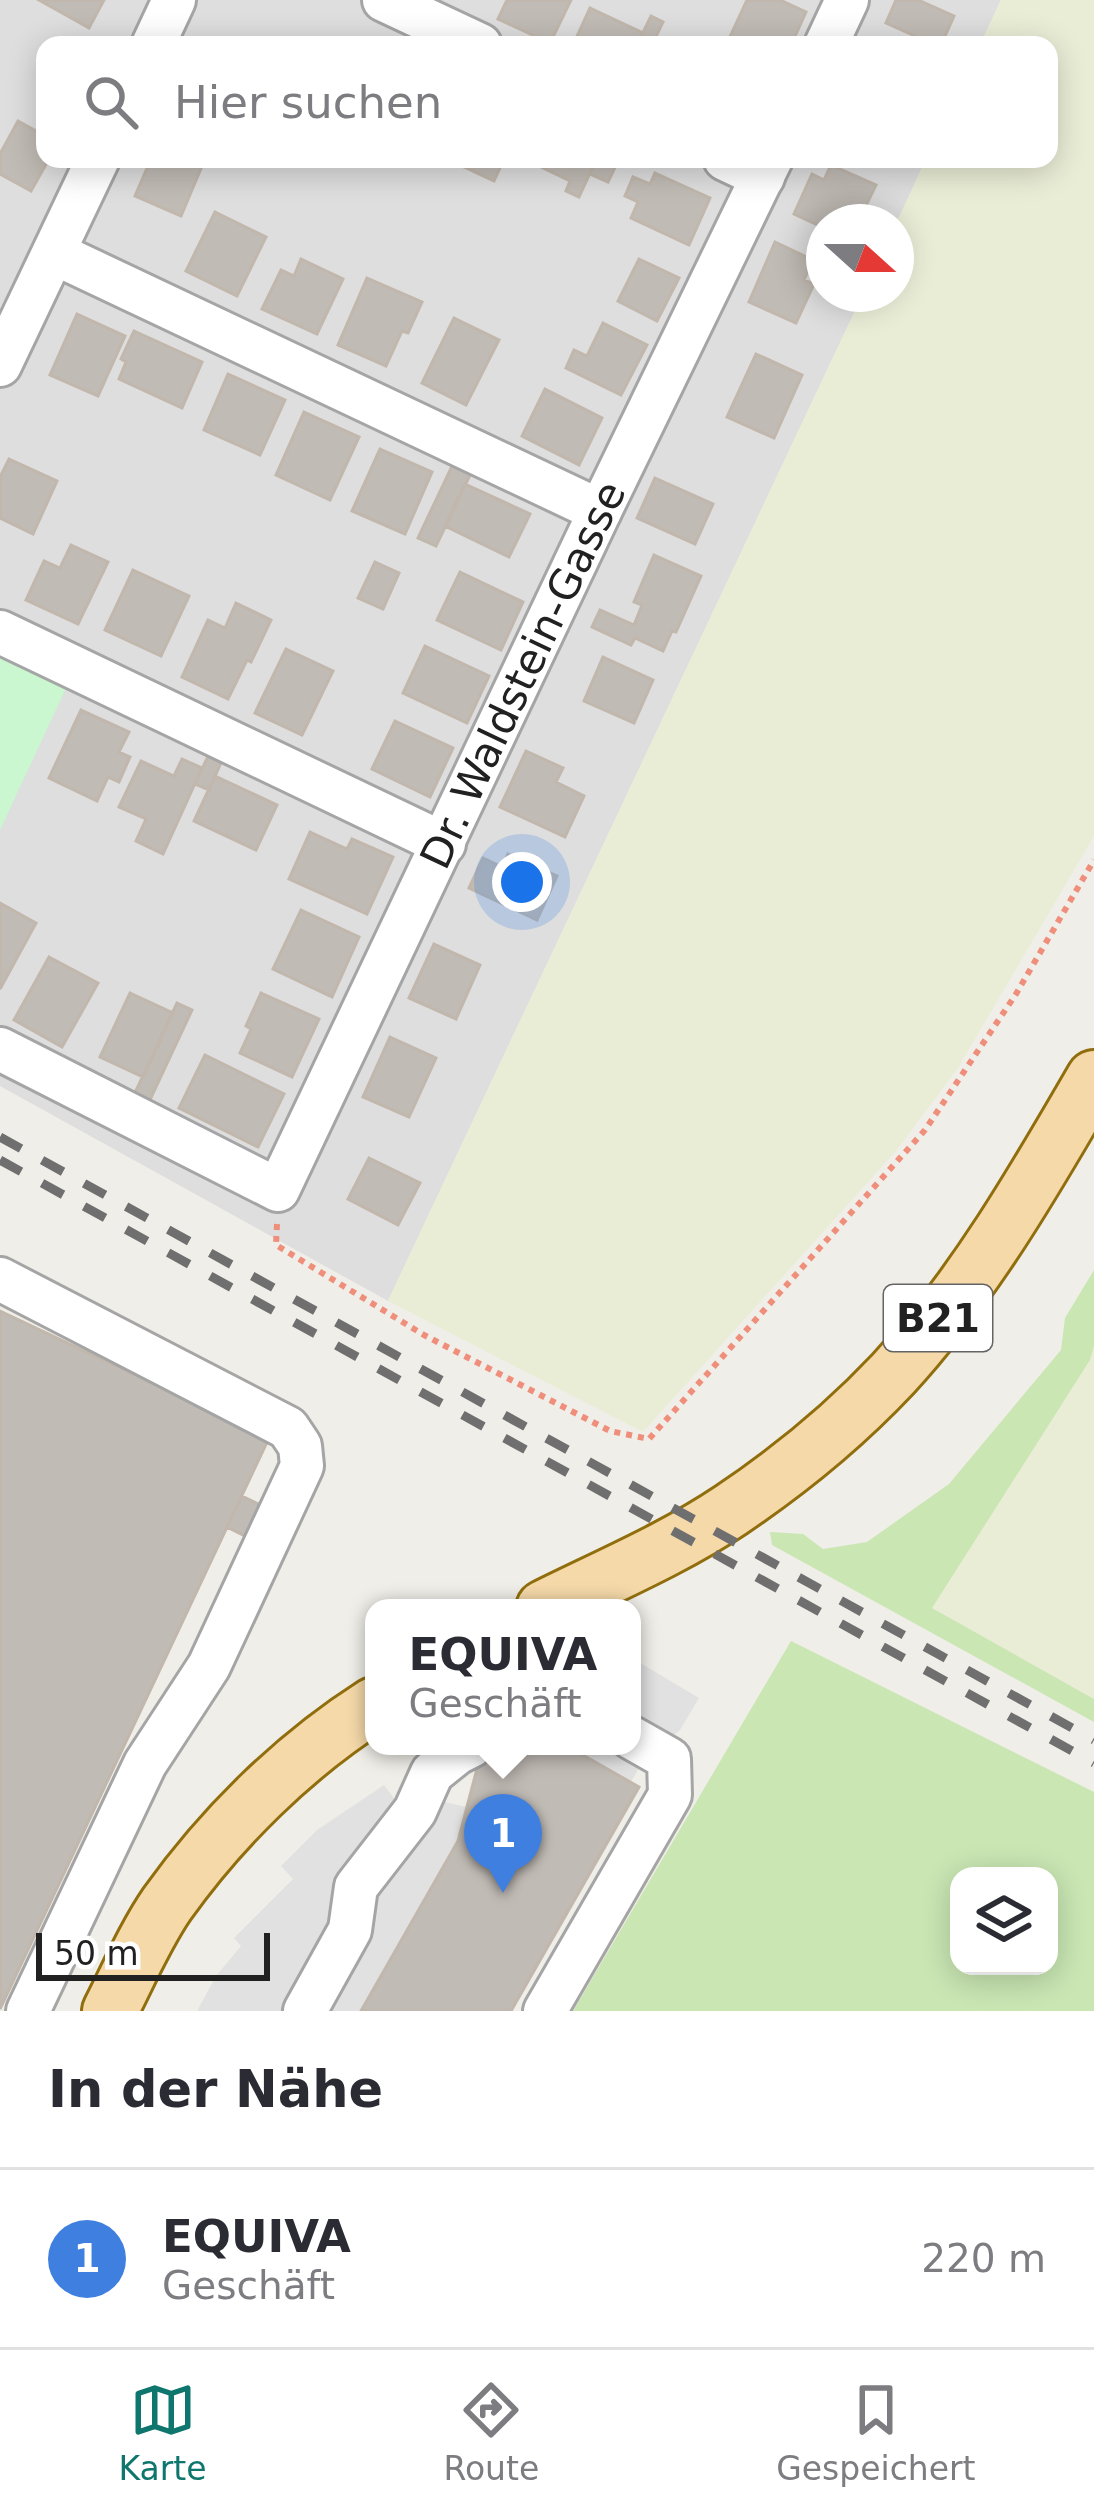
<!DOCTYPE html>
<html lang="de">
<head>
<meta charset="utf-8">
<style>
  body { margin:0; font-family:"DejaVu Sans",sans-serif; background:#f7f7f7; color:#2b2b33 }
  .controls { position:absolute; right:36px; bottom:36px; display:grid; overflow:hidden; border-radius:24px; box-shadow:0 6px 30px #0003 }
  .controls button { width:108px; height:108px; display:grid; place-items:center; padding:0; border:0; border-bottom:3px solid #e1e1e2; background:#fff; color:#2b2b33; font:60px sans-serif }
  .compass { position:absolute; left:806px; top:204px; width:108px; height:108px; border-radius:50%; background:#fff; box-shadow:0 6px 30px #0003; rotate:111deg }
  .scale { position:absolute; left:36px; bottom:30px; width:234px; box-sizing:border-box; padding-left:12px; border:6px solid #212121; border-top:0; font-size:33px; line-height:42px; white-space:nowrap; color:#212121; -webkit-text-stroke:9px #fff; paint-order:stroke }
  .you { position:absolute; left:522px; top:882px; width:42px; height:42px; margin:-30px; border:9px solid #fff; border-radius:50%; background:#1a73e8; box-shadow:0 0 0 18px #1a73e833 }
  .badge { display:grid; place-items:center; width:78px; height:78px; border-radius:50%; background:#0f766e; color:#fff; font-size:39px; font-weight:700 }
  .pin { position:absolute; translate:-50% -99px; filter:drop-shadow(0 3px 6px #0008) }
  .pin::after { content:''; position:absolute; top:63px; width:42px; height:36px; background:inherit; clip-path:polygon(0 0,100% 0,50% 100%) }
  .popup { position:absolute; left:365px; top:1599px; width:276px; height:156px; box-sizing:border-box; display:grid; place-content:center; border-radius:24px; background:#fff; filter:drop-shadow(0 3px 9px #0005); font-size:39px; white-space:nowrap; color:#7c7c81 }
  .popup b { font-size:45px; color:#2b2b33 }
  .popup::after { content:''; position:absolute; left:50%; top:100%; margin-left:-24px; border:24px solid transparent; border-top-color:#fff }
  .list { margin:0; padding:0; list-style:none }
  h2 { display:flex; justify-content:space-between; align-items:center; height:156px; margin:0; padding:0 48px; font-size:51px }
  h2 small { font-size:39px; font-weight:400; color:#7c7c81 }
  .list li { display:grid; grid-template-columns:78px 1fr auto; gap:36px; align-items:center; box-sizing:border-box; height:180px; padding:0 48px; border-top:3px solid #e1e1e2 }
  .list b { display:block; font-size:45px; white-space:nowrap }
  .list p { margin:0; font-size:39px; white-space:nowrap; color:#7c7c81 }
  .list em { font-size:39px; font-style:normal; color:#7c7c81 }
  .icon { flex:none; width:66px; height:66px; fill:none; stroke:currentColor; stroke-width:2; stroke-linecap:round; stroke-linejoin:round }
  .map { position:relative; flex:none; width:1094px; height:2011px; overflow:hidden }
  .search { position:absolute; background:#fff; box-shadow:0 6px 30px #0003; left:36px; right:36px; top:36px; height:132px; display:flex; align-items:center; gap:30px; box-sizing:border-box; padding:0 42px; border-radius:24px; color:#7c7c81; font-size:45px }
  .sheet { height:336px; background:#fff }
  nav { display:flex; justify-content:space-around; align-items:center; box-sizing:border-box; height:168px; border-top:3px solid #e1e1e2; background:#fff; font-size:33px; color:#7c7c81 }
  nav a { display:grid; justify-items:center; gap:6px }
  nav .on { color:#0f766e }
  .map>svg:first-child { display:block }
</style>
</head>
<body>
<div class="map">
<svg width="1094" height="2011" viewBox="0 0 1094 2011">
  <rect width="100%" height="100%" fill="#f0eee8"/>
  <path fill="#dfdede" d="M0,0H1001L980,45H45V159H926L896,224L824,222V294H863L388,1301L0,1086Z"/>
  <path fill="#eaedd6" d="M1001,0H1094V836L958,1068L896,1151L643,1432L388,1301L863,294H896V224L926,159H1049V45H980Z
    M1094,1346V1699L931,1608L1090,1360Z"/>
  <path fill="#c9e6b3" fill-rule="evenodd" d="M1094,1270V1346L1090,1360L932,1608L1094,1699V1722L772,1545L770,1532L803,1534L823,1549L867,1542L949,1484L1061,1350L1065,1318Z
    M791,1641L1094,1792V2011H573ZM959,1876H1049V1966H959Z"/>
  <path fill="#caf6d0" d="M0,652L68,684L0,830Z"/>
  <path fill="#e1e1e1" d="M632,1658L699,1698L680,1730L643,1761L631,1782L570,1748L632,1746Z
    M384,1785L402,1809L432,1799L466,1807L458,1841L361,2011H197L216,1976L241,1946L234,1938L293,1879L281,1866L317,1830Z"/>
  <path fill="#c1bbb5" stroke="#c1b7ac" stroke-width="3" d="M39,0H104L89,28Z
    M507,0H571L550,43L498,19Z
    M747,0H780L806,12L791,45H741L729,39Z
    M896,0H918L954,16L941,45H935L886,23Z
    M590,8L643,33L637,45H573Z
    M651,16L663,22L652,45H637Z
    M18,121L45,136V159H49L31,191L0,174V154Z
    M151,159H205L181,216L135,196Z
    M447,159H504L494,181Z
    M535,159H589L595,162L579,197L566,191L570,181L533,163Z
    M597,159H619L608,182L590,174Z
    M831,165L876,185L858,222H824V228L794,214L812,174L824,180Z
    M655,173L710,198L689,245L631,218L638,202L625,196L633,177L650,184Z
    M215,212L266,237L237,296L186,271Z
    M775,242L813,260L804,280L814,284L796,323L749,302Z
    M301,259L343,279L317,334L262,309L281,270L294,276Z
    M639,259L679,278L657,321L618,301Z
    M367,278L422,302L408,333L402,331L386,366L338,345Z
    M77,314L125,336L98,396L50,375Z
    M454,318L499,340L466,405L422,383Z
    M603,323L647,345L621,395L566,368L574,350L587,356Z
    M134,331L202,362L182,408L119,379L126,362L121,359Z
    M756,354L802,375L774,438L727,417Z
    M228,374L285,400L260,455L204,430Z
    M545,389L602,418L579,465L522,436Z
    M304,412L359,437L330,500L276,475Z
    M380,449L432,472L405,534L352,511Z
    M9,459L57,481L33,534L0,518V477Z
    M453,464L471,473L436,546L418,538Z
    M655,478L713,504L695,544L637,518Z
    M465,484L530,514L509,557L445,526Z
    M71,545L108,562L78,624L26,600L44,561L60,568Z
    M654,555L701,576L676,632L672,631L663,651L635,638L631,645L592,627L600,610L634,625L642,605L634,602Z
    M375,562L399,573L383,609L358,598Z
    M133,570L189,596L161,656L105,630Z
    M460,572L523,602L501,650L437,620Z
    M236,603L271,620L251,662L247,660L228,699L182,677L208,620L225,628Z
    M425,646L489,676L467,723L403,693Z
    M286,649L333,671L302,735L255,713Z
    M603,657L653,680L634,723L584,701Z
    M81,710L129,732L119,752L130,757L119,782L108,777L97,801L49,778Z
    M395,721L453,748L430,797L372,769Z
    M526,751L563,768L556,782L584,796L565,837L500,807Z
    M210,752L223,758L209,790L195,784Z
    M182,759L202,768L163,854L136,841L146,819L119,807L141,761L174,776Z
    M215,776L277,805L256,850L194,821Z
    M310,832L347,849L352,839L393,857L367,914L289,879Z
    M508,854L557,876L537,920L469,888L483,858L502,867Z
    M0,903L36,923L0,989Z
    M301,910L359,937L332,997L273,969Z
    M434,944L480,965L456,1019L409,998Z
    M49,957L98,983L62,1047L14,1020Z
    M130,993L173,1013L143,1077L100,1057Z
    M261,993L319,1019L292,1077L240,1053L251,1029L246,1026Z
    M177,1003L192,1010L148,1104L133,1097Z
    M390,1037L436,1058L409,1117L363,1097Z
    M205,1055L284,1094L258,1147L179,1108Z
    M369,1158L420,1183L398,1225L348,1199Z
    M0,1311L269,1438L0,2009Z
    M242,1496L268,1509L253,1540L227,1527Z
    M516,1746H567L639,1787L511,2011H361L458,1841L478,1765Z"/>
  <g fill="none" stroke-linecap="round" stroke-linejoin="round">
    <g stroke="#a5a5a5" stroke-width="48">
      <g id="minor">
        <path d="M384,0L480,45"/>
        <path d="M153,45L174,0"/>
        <path d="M826,45L847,0"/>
        <path d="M725,159L763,177"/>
        <path d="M54,253L600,511"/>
        <path d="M0,365L98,159"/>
        <path d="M0,632L444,844"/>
        <path id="s1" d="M0,1049L278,1190L600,511L771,159"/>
        <path d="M0,1279L288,1428L300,1446L302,1466L209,1666L145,1764L28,2011"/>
        <path d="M305,2011L350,1930L356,1887L415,1811L432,1773L457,1753L471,1746"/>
        <path d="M545,2011L670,1795L669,1759L632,1738"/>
      </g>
    </g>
    <g stroke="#916e0d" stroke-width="60">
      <path id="major" d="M544,1608C606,1577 673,1549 731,1510C789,1471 845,1425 893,1374C973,1287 1035,1180 1094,1078
        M110,2011C128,1976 145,1936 167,1904C222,1827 294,1756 374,1705"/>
    </g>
    <path stroke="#ef8e7b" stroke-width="6" stroke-dasharray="6 6" stroke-linecap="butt" d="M277,1224L276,1245L424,1335L610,1431L649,1439L925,1130L1016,994L1094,860"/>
    <use href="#minor" stroke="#fff" stroke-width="42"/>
    <use href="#major" stroke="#f5d9a9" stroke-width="54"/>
    <path stroke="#6f6f6f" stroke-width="9" stroke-dasharray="24 24" stroke-linecap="butt" d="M0,1137L1094,1740
      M0,1160L1094,1763"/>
  </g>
  <g text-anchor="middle" stroke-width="9" stroke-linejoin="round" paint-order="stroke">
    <rect fill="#fff" stroke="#646464" stroke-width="3" x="884" y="1285" width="108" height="66" rx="9"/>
    <g font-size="39" font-weight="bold" fill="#212121">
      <text x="938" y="1332">B21</text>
    </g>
    <g font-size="42" fill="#212121" stroke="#fff">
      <text dy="15" stroke="none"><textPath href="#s1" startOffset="882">Dr. Waldstein-Gasse</textPath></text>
    </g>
  </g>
</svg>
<div class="controls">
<button><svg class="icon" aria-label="layers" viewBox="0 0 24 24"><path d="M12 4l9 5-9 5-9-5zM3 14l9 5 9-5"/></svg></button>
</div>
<svg class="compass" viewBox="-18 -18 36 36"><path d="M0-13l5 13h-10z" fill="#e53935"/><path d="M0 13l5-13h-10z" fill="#7c7c81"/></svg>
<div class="scale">50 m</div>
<div class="you"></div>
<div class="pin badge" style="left:503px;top:1893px;background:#3f7fe0">1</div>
<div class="popup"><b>EQUIVA</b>Geschäft</div>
<div class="search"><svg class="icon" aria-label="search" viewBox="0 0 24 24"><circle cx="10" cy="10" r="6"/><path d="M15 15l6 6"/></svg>Hier suchen</div>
</div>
<section class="sheet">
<h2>In der Nähe<small></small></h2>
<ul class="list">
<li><span class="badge" style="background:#3f7fe0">1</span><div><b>EQUIVA</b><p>Geschäft</p></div><em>220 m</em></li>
</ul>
</section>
<nav>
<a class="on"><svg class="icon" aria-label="map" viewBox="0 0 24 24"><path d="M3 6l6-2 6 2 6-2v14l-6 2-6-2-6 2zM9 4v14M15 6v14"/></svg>Karte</a>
<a><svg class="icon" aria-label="directions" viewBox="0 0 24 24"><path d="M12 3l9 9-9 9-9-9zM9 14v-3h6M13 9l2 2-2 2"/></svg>Route</a>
<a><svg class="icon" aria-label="saved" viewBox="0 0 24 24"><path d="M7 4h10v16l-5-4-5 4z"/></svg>Gespeichert</a>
</nav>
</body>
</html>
